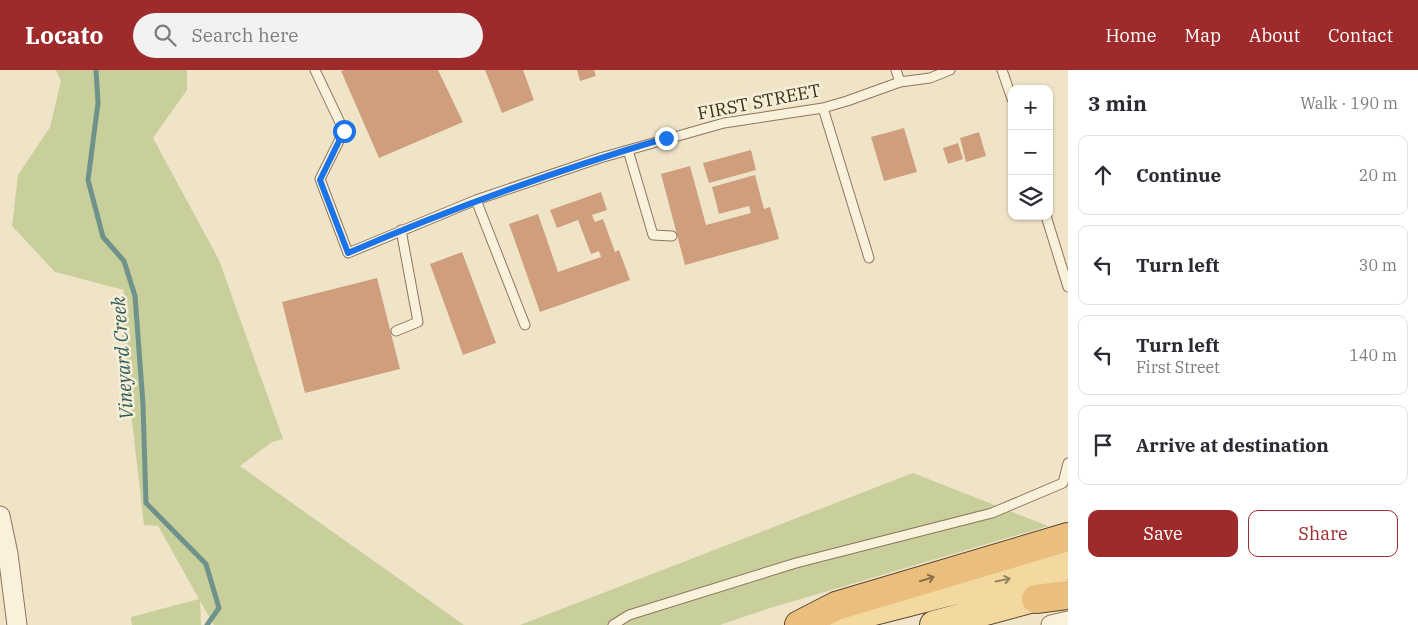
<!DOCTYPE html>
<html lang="en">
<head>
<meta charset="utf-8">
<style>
  body { margin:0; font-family:"IBM Plex Serif",serif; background:#f2f2f3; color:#2b2b33 }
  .controls { position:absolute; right:15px; top:15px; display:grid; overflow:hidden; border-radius:10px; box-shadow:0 1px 4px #0004 }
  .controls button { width:45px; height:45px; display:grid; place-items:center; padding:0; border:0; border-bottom:1px solid #e1e1e2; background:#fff; color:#2b2b33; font:25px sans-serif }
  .stop { position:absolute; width:15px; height:15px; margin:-11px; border:4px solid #1a73e8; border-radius:50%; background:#fff }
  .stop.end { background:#1a73e8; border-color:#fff; box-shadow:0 1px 5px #0008 }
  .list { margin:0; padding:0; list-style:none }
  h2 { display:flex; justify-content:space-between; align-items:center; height:65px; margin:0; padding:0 20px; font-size:21px }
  h2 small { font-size:16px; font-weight:400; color:#7c7c81 }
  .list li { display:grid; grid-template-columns:32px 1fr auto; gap:15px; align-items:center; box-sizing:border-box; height:80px; margin:0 10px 10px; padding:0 10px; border:1px solid #e1e1e2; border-radius:10px }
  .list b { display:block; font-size:19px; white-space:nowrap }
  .list p { margin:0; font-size:16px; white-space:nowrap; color:#7c7c81 }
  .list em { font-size:16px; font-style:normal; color:#7c7c81 }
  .actions { display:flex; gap:10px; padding:15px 20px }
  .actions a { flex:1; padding:11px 0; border:1px solid #9e2a2b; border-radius:10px; text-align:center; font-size:18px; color:#9e2a2b }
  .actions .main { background:#9e2a2b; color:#fff }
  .icon { flex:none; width:28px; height:28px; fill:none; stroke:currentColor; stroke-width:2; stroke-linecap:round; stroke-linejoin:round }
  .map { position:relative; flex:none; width:1068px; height:555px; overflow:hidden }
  header { display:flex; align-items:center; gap:30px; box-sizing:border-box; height:70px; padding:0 25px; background:#9e2a2b; color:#fff }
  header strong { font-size:24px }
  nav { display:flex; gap:28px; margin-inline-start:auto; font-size:18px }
  .search { width:350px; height:45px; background:#f2f2f3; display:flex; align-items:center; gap:12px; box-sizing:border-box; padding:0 18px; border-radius:28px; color:#7c7c81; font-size:19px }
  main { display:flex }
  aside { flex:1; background:#fff }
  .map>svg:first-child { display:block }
</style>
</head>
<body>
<header>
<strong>Locato</strong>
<div class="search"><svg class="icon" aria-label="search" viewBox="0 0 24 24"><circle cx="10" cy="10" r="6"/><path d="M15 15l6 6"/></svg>Search here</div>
<nav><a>Home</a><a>Map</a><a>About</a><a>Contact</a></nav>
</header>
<main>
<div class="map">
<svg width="1068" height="555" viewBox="0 0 1068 555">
  <rect width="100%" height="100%" fill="#f0e4c8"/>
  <path fill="#c9cf9b" d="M56,0H187V20L153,68L219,190L283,369L272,372L240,396L464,555H214L200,531L201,555H132L131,547L199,529L158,456L144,455L121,257L124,220L55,202L12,156L18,105L50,57L61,11Z
    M913,403L1048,456L767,539L720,555H520Z"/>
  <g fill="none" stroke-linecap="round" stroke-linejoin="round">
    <path stroke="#6f938a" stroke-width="5" d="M96,0L98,33L88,110L103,167L124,191L135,226L143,334L146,433L206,494L219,538L207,555"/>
  </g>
  <path fill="#cf9f7d" d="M345,0H438L463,52L379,88L341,1Z
    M485,0H523L534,30L502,43Z
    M577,0H594L596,6L580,11Z
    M904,58L917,102L884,111L871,67Z
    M979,62L986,86L966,92L960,68Z
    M958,73L963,89L948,94L943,78Z
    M751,80L756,100L709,113L703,93Z
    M690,96L706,155L751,143L749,136L719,144L712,117L755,105L764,139L770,137L779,169L685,195L661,104Z
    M601,122L607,140L592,145L595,152L603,149L615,182L619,180L630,210L540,242L509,154L538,144L558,202L601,187L599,181L591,184L578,150L557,158L550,140Z
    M462,182L496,273L463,285L430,194Z
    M377,208L400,299L305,323L282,232Z"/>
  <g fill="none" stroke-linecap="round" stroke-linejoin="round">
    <g stroke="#8d765c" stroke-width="11">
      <path id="service" d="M315,0L344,61L320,109L348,183L476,130L600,88L724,53L823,38L847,31L900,12L930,8L950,0
        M896,0L900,12
        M1002,0L1012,29
        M823,38L869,188
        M628,80L653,165L672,166
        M476,130L525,255
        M1046,146L1068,217
        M396,261L418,252L401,160
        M613,555L629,545L796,493L992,443L1063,413L1068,393"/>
    </g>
    <g stroke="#8d765c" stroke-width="21">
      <path id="minor" d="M0,446L8,484L17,555
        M1051,555L1068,551"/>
    </g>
    <g stroke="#5b4430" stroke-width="30">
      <path id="primary" d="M819,555L956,520L1068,495
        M934,555L1059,521"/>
    </g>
    <g stroke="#5b4430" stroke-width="30">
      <path id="trunk" d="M1036,529L1068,525
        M799,555L836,536L1068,467"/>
    </g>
    <use href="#service" stroke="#faf1dc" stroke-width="9"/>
    <use href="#minor" stroke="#faf1dc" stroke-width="19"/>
    <use href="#primary" stroke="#f3d9a0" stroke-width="28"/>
    <use href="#trunk" stroke="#eabe7c" stroke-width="28"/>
  </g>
  <defs><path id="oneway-shaft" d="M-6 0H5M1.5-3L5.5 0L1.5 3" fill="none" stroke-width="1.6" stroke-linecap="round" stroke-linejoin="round" transform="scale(1.25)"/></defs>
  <use stroke="#8b6f49" href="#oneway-shaft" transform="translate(927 509) rotate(-17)"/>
  <use stroke="#988460" href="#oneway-shaft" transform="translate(1003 510) rotate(-12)"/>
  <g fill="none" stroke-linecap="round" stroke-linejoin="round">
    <path stroke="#1a73e8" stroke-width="6" d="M344,61L320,110L348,183C452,138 558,100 666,68"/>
  </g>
  <g text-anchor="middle" stroke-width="5" stroke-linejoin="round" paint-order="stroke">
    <g font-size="18" fill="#3d2e20" stroke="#f7eed8">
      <text transform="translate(759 32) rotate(-11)" y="6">FIRST STREET</text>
    </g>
    <g font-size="19" font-style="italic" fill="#2f5d5a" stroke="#f7eed8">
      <text transform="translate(122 288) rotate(-94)" y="7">Vineyard Creek</text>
    </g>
  </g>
</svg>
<div class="controls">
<button>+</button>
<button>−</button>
<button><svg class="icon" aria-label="layers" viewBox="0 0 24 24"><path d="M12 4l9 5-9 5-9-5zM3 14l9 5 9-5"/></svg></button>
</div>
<div class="stop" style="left:344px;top:61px"></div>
<div class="stop end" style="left:666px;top:68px"></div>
</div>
<aside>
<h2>3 min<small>Walk · 190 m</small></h2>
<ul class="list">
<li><svg class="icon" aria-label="ahead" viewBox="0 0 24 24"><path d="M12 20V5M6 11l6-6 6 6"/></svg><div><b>Continue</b></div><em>20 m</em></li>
<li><svg class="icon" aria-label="left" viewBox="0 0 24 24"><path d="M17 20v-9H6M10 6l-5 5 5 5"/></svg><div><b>Turn left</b></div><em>30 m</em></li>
<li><svg class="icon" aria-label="left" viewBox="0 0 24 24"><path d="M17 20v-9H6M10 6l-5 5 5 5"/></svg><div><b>Turn left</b><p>First Street</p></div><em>140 m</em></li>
<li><svg class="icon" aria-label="arrive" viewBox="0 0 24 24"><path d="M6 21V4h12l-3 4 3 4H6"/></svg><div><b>Arrive at destination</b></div></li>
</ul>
<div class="actions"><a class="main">Save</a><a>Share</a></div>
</aside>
</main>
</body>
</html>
